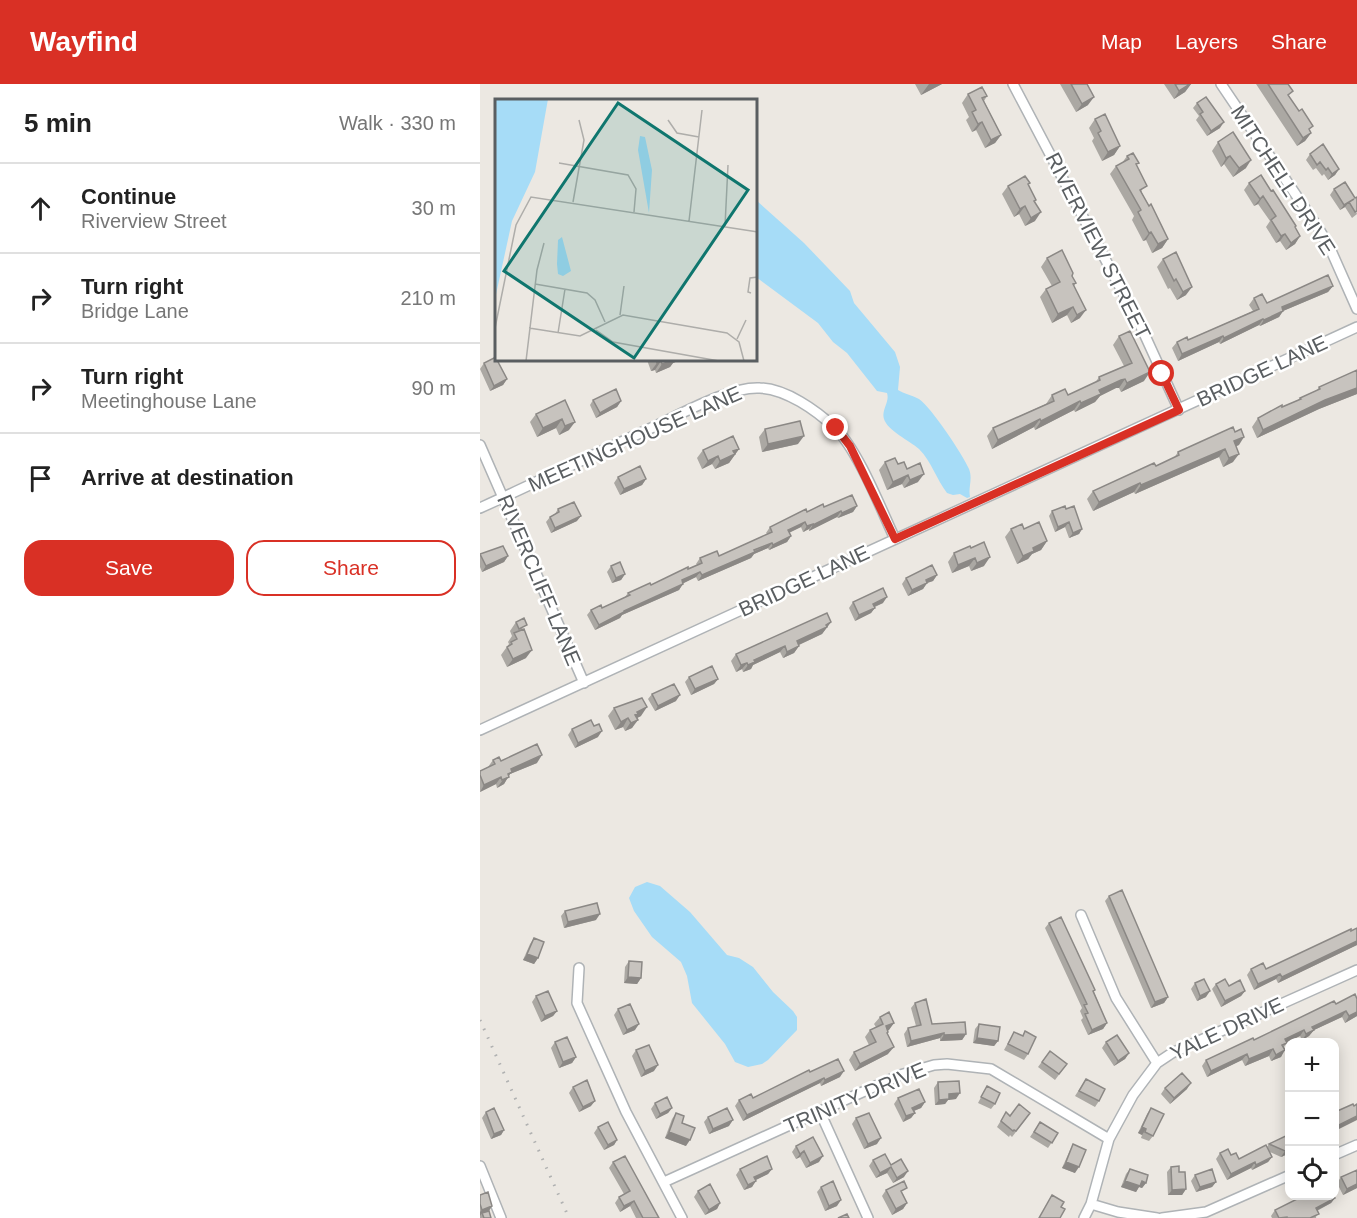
<!DOCTYPE html>
<html lang="en">
<head>
<meta charset="utf-8">
<style>
  body { margin:0; font-family:Helvetica,sans-serif; background:#f6f6f6; color:#222 }
  .controls { position:absolute; right:18px; bottom:18px; display:grid; overflow:hidden; border-radius:12px; box-shadow:0 3px 15px #0003 }
  .controls button { width:54px; height:54px; display:grid; place-items:center; padding:0; border:0; border-bottom:2px solid #e0e0e0; background:#fff; color:#222; font:30px sans-serif }
  .stop { position:absolute; width:18px; height:18px; margin:-14px; border:4px solid #d93025; border-radius:50%; background:#fff }
  .stop.end { background:#d93025; border-color:#fff; box-shadow:0 2px 6px #0008 }
  .list { margin:0; padding:0; list-style:none }
  h2 { display:flex; justify-content:space-between; align-items:center; height:78px; margin:0; padding:0 24px; font-size:26px }
  h2 small { font-size:20px; font-weight:400; color:#767676 }
  .list li { display:grid; grid-template-columns:39px 1fr auto; gap:18px; align-items:center; box-sizing:border-box; height:90px; padding:0 24px; border-top:2px solid #e0e0e0 }
  .list b { display:block; font-size:22px; white-space:nowrap }
  .list p { margin:0; font-size:20px; white-space:nowrap; color:#767676 }
  .list em { font-size:20px; font-style:normal; color:#767676 }
  .actions { display:flex; gap:12px; padding:18px 24px }
  .actions a { flex:1; padding:14px 0; border:2px solid #d93025; border-radius:18px; text-align:center; font-size:21px; color:#d93025 }
  .actions .main { background:#d93025; color:#fff }
  .icon { flex:none; width:33px; height:33px; fill:none; stroke:currentColor; stroke-width:2; stroke-linecap:round; stroke-linejoin:round }
  .map { position:relative; flex:none; width:877px; height:1134px; overflow:hidden }
  header { display:flex; align-items:center; gap:36px; box-sizing:border-box; height:84px; padding:0 30px; background:#d93025; color:#fff }
  header strong { font-size:28px }
  nav { display:flex; gap:33px; margin-inline-start:auto; font-size:21px }
  main { display:flex }
  aside { flex:1; background:#fff }
  .map>svg:first-child { display:block }
</style>
</head>
<body>
<header>
<strong>Wayfind</strong>
<nav><a>Map</a><a>Layers</a><a>Share</a></nav>
</header>
<main>
<aside>
<h2>5 min<small>Walk · 330 m</small></h2>
<ul class="list">
<li><svg class="icon" aria-label="ahead" viewBox="0 0 24 24"><path d="M12 20V5M6 11l6-6 6 6"/></svg><div><b>Continue</b><p>Riverview Street</p></div><em>30 m</em></li>
<li><svg class="icon" aria-label="right" viewBox="0 0 24 24"><path d="M7 20v-9h11M14 6l5 5-5 5"/></svg><div><b>Turn right</b><p>Bridge Lane</p></div><em>210 m</em></li>
<li><svg class="icon" aria-label="right" viewBox="0 0 24 24"><path d="M7 20v-9h11M14 6l5 5-5 5"/></svg><div><b>Turn right</b><p>Meetinghouse Lane</p></div><em>90 m</em></li>
<li><svg class="icon" aria-label="arrive" viewBox="0 0 24 24"><path d="M6 21V4h12l-3 4 3 4H6"/></svg><div><b>Arrive at destination</b></div></li>
</ul>
<div class="actions"><a class="main">Save</a><a>Share</a></div>
</aside>
<div class="map">
<svg width="877" height="1134" viewBox="0 0 877 1134">
  <rect width="100%" height="100%" fill="#ece8e2"/>
  <path fill="#a6dcf7" d="M276,116L324,159L370,207L374,219L415,268L420,283L418,306C424,310 432,311 439,315C451,323 483,371 489,385C493,395 488,403 490,413L487,414L480,410L473,411L467,409C456,395 452,378 439,365C430,357 407,346 404,335C401,326 410,318 407,309L397,307L367,269L353,258L338,239L276,193Z
    M167,798L180,802L210,828L247,871L259,874L273,883L293,908L313,927L317,933V946L288,976L282,980L268,983L255,978L245,960L212,919L207,892L201,878L172,853L154,827L149,814L155,803Z"/>
  <g fill="none" stroke-linecap="round" stroke-linejoin="round">
    <g stroke="#afb3b6" stroke-width="12">
      <path id="street" d="M533,0L662,245L699,326
        M741,0L839,145L849,162L877,225
        M0,361L104,599
        M0,424C57,398 113,371 169,345C198,332 249,302 280,304C306,305 336,326 355,344C378,366 401,425 415,455
        M0,646L877,243
        M601,831L636,914L677,979
        M99,884L97,919L146,1028L202,1134
        M340,1028L388,1134
        M854,1071L877,1061
        M0,1082L21,1134
        M184,1098L420,991L454,981L467,980L511,985L629,1055
        M611,1120L638,1128L677,1134
        M604,1134L611,1120L629,1055L653,1011L677,979L692,969L877,886
        M682,1134L726,1128L810,1091"/>
    </g>
    <use href="#street" stroke="#fff" stroke-width="9"/>
    <path stroke="#b0b1b1" stroke-width="3" stroke-dasharray="1.5 8" stroke-linecap="butt" d="M0,936L89,1134"/>
  </g>
  <path fill="#aba8a3" d="M435,0H462L441,11Z
    M580,0H607L608,21L596,28Z
    M684,0H711L705,8L694,15Z
    M776,0H808L809,13L831,49L825,57L817,62Z
    M488,10L507,12L504,17L521,51L515,59L505,64L496,46L492,48L486,36L489,33L482,19Z
    M717,19L740,44L727,52L716,36L719,32L713,24Z
    M615,35L640,62L634,71L622,77L612,57L614,54L609,44Z
    M738,58L766,84L753,93L744,80L741,83L732,67Z
    M830,70L859,85L855,91L848,96L844,90L842,92L836,84L833,86L826,76Z
    M647,72L657,82L662,109L688,155L682,164L672,169L666,156L663,157L652,136L654,132L630,90L636,82L642,79Z
    M865,98L877,130L872,134L865,123L860,126L850,111L854,105Z
    M769,99L815,144L820,152L815,160L806,166L800,157L796,159L786,143L790,137L778,120L774,122L764,106Z
    M548,101L556,116L555,118V137L545,142L539,130L534,133L522,110L528,102Z
    M567,174L592,192L596,199L594,202L600,234L591,239L587,231L572,239L560,213L566,205L572,202L561,183Z
    M683,175L706,211L697,216L690,204L688,205L677,183Z
    M853,202L848,208L803,227L799,233L780,242L779,241L740,260L739,258L698,277L692,264L697,258L708,256L773,227L769,221L774,214L787,219Z
    M639,252L664,297L641,308L639,304H636L620,312L615,318L595,328L594,326L555,346L554,343L512,365L507,352L513,344L566,320L572,311H588L615,299L619,293L644,282L633,261Z
    M167,276H200L193,279L190,283L176,289L175,286L171,287Z
    M4,279L27,295L23,301L10,307L0,285Z
    M877,286V310L839,325L777,354L772,343L778,334L818,316L820,314L837,306L839,303Z
    M85,316L89,346L79,351L76,344L57,353L50,338L56,330Z
    M113,316L141,317L137,323L116,334L110,321Z
    M285,345L318,360L282,368L279,353Z
    M759,361L756,362L753,378L743,383L739,373L655,410L654,408L613,427L607,415L613,407L676,382L694,374L698,368Z
    M259,365L249,379L235,385L232,380L222,385L217,374L223,366Z
    M405,378L418,380L427,385L438,398L424,404L422,400L407,406L399,386Z
    M138,393L166,395L162,401L140,411L134,399Z
    M377,422L373,428L358,434L357,433L329,447V445L323,448L321,443L309,449L311,452L307,458L289,466L288,464L274,470L271,474L218,497L216,493L203,499L199,506L142,531L140,534L115,546L107,531L111,526L122,524L145,513L148,509L171,501L217,481L216,480L220,474L239,472L287,450L286,449L290,443L327,428L344,423Z
    M78,425L97,437L71,449L66,438L70,433L75,430Z
    M586,425L602,445L599,450L589,454L585,443L575,448L569,432L572,427Z
    M531,445H544L567,457L561,466L552,470L548,475L537,480L525,453Z
    M491,464L504,482L491,487L489,482L472,489L468,478L474,469Z
    M0,470L28,472L24,478L2,488L0,483Z
    M131,482L145,490L141,496L132,499L127,488Z
    M457,491L453,497L447,499L443,505L428,512L422,500L426,494Z
    M373,518L403,519L395,523L391,529L375,537L369,524Z
    M36,538L44,546L46,574L27,583L21,571L29,560L28,558L32,552L30,547Z
    M351,538L342,550L319,561V562L314,569L303,574L300,568L273,581L271,585L263,588L262,585L256,588L251,577L256,570Z
    M209,593L238,595L234,600L211,611L205,598Z
    M172,610L196,617L175,627L168,615Z
    M134,624L161,632L157,634L152,644L145,647L143,643L135,646L128,632Z
    M114,642L118,653L95,664L88,651L92,645Z
    M13,676L21,677L57,679L30,690L24,700L17,704L16,700L0,708V687L8,683Z
    M629,812L688,913L684,919L671,924L625,817Z
    M85,827L116,836L84,844L81,832Z
    M569,839L614,908L627,939L623,945L608,951L601,936L603,934L600,927L602,924L565,844Z
    M877,844V861L798,899L796,895L774,906L767,891L771,885H786Z
    M54,854L58,874L54,880L43,876L50,860Z
    M149,877L161,894L157,900L144,899L145,883Z
    M715,899L726,913L717,917L711,905Z
    M736,900L749,902L765,907L761,912L741,923L732,905Z
    M56,912L77,927L73,932L61,938L52,918Z
    M435,919L452,940L486,950L482,956L460,957V954L427,963L424,950L428,944L436,942L431,924Z
    M856,920L877,932L865,939L862,933L834,946L829,952L822,956L820,952L807,958L804,963L801,973L791,977L789,972L765,982L762,976L727,993L722,982L726,976L774,956Z
    M138,925L155,946L143,951L134,931Z
    M400,933L414,939L408,946V948L407,950L408,970L375,987L369,976L374,968L389,961L385,953L390,946L396,943L394,940Z
    M499,940L518,957L514,962L493,959L495,945Z
    M545,947L548,970L544,976L524,966L534,948L542,952Z
    M75,958L96,973L92,979L79,984L71,964Z
    M626,958L649,969L645,975L634,982L622,964Z
    M156,966L174,987L161,993L152,972Z
    M570,967L587,980L575,996L558,983Z
    M330,988L360,993L341,1002L340,999L263,1037L255,1022L259,1016L273,1014Z
    M606,995L619,1017L615,1023L595,1012Z
    M458,998L476,1015L468,1016L465,1020L455,1021L454,1004Z
    M507,1002L515,1020L511,1025L498,1019Z
    M93,1003L111,1022L99,1028L89,1009Z
    M685,1004L707,1005L690,1020L681,1010Z
    M418,1014L445,1018L441,1024L434,1027L435,1029L431,1034L423,1038L414,1020Z
    M175,1019L192,1024L188,1029L176,1035L171,1025Z
    M671,1024L673,1052L669,1057L661,1054L662,1051L658,1049L667,1030Z
    M6,1028L24,1046L21,1051L11,1055L2,1034Z
    M526,1028L530,1032L546,1035L532,1053L530,1051L529,1053L517,1043Z
    M196,1029L202,1039L206,1062L185,1054L192,1035Z
    M228,1033L249,1042L229,1050L224,1038Z
    M376,1034L397,1060L384,1065L372,1040Z
    M560,1038L578,1049L568,1064L550,1053Z
    M118,1043L137,1056L134,1061L124,1066L114,1049Z
    M810,1050V1069L801,1073L790,1068L792,1073L788,1078L772,1086L771,1084L747,1096L736,1075L740,1069L751,1071L759,1075L787,1063L789,1060Z
    M593,1060L595,1089L582,1084L590,1066Z
    M316,1062L339,1078L326,1084L320,1073L316,1075L312,1068Z
    M393,1076L411,1081L424,1093L413,1099L407,1089L396,1094L389,1082Z
    M133,1078L179,1134H156L150,1122L140,1128L135,1119L139,1113L144,1110L129,1084Z
    M691,1083L699,1088L706,1105L702,1111H688L687,1088Z
    M260,1085H292L288,1090L275,1096L272,1103L264,1106L256,1091Z
    M650,1085L666,1099L662,1104L659,1103L656,1108L641,1103L646,1090Z
    M877,1086V1104L863,1111L857,1099L861,1093Z
    M715,1091L736,1098L732,1103L716,1108L711,1097Z
    M341,1103L357,1122L345,1127L337,1108Z
    M406,1106L423,1110L427,1119L423,1125L412,1131L402,1112Z
    M218,1107L240,1119L237,1125L225,1131L214,1113Z
    M0,1111L12,1122L9,1127L11,1134H0Z
    M855,1114L851,1119L837,1127L836,1134H792L791,1132L795,1126Z"/>
  <path fill="#8b8885" d="M449,0H462L441,11Z
    M711,0L705,8L694,15L699,7Z
    M614,13L608,21L596,28L602,20Z
    M502,38L496,46L492,48L498,40Z
    M744,38L740,44L727,52L731,47Z
    M831,49L825,57L817,62L823,54Z
    M521,51L515,59L505,64L511,56Z
    M640,62L634,71L622,77L628,68Z
    M750,72L744,80L741,83L746,74Z
    M771,76L766,84L753,93L759,84Z
    M859,85L855,91L848,96L852,90Z
    M783,112L778,120L774,122L780,115Z
    M869,118L865,123L860,126L864,121Z
    M545,122L539,130L534,133L540,125Z
    M561,128L555,137L545,142L551,134Z
    M671,148L666,156L663,157L669,149Z
    M805,150L800,157L796,159L801,152Z
    M820,152L815,160L806,166L811,159Z
    M688,155L682,164L672,169L678,160Z
    M853,202L848,208L803,227L799,233L780,242L784,236L802,223Z
    M712,203L706,211L697,216L703,208Z
    M593,223L587,231L572,239L578,230Z
    M606,226L600,234L591,239L597,231Z
    M783,235L779,241L740,260L744,254Z
    M743,252L739,258L698,277L702,270Z
    M192,276H200L193,279L190,283L176,289L182,280Z
    M181,277L175,286L171,287L177,279Z
    M670,288L664,297L641,308L647,299Z
    M27,295L23,301L10,307L14,302Z
    M645,295L639,304H636L620,312L615,318L595,328L601,319L619,306L641,296Z
    M877,304V310L839,325L777,354L783,346L845,316Z
    M141,317L137,323L116,334L120,329Z
    M600,317L594,326L555,346L561,337Z
    M82,335L76,344L57,353L63,344Z
    M560,335L554,343L512,365L518,356Z
    M95,338L89,346L79,351L85,342Z
    M324,352L318,360L282,368L288,360Z
    M764,353L759,361L748,366L754,357Z
    M259,365L249,379L235,385L240,377L253,367Z
    M745,365L739,373L655,410L661,401Z
    M759,370L753,378L743,383L749,374Z
    M238,372L232,380L222,385L228,377Z
    M444,390L438,398L424,404L430,396Z
    M428,391L422,400L407,406L413,398Z
    M166,395L162,401L140,411L144,405Z
    M660,399L654,408L613,427L619,418Z
    M377,422L373,428L358,434L362,429Z
    M361,427L357,433L329,447L333,441Z
    M101,432L97,437L71,449L75,444Z
    M325,438L321,443L304,451L308,446Z
    M589,438L585,443L575,448L578,443Z
    M333,440L329,445L323,448L327,442Z
    M602,445L599,450L589,454L593,449Z
    M311,452L307,458L289,466L293,461Z
    M567,457L561,466L552,470L548,475L537,480L543,472L553,464Z
    M292,459L288,464L274,470L271,474L218,497L222,491Z
    M28,472L24,478L2,488L6,482Z
    M510,473L504,482L491,487L497,479Z
    M495,474L489,482L472,489L478,481Z
    M220,488L216,493L198,502L202,496Z
    M145,490L141,496L132,499L136,494Z
    M457,491L453,497L447,499L443,505L428,512L432,506L446,496Z
    M203,500L199,506L142,531L140,534L115,546L119,541L144,527Z
    M407,513L403,519L389,525L393,520Z
    M395,524L391,529L375,537L379,531Z
    M351,538L342,550L312,564L317,557Z
    M305,562L300,568L273,581L271,585L263,588L268,581L274,576Z
    M319,562L314,569L303,574L307,568Z
    M52,566L46,574L27,583L33,575Z
    M267,579L262,585L256,588L261,581Z
    M238,595L234,600L211,611L215,605Z
    M200,611L196,617L175,627L178,622Z
    M167,623L161,632L155,635L158,636L152,644L145,647L157,628Z
    M148,634L143,643L135,646L141,638Z
    M122,647L118,653L95,664L98,659Z
    M62,671L57,679L30,690L24,700L17,704L31,685Z
    M21,693L16,700L0,708L4,701Z
    M120,830L116,836L84,844L88,838Z
    M877,857V861L798,899L802,893Z
    M47,870L58,874L54,880L43,876Z
    M800,890L796,895L774,906L778,900Z
    M148,893L161,894L157,900L144,899Z
    M730,907L726,913L717,917L720,912Z
    M765,907L761,912L741,923L745,917Z
    M688,913L684,919L671,924L675,918Z
    M77,927L73,932L61,938L65,932Z
    M866,927L862,933L834,946L829,952L822,956L832,943Z
    M877,928V932L865,939L869,932Z
    M414,939L409,946L401,950L406,942Z
    M627,939L623,945L608,951L612,946Z
    M159,940L155,946L143,951L147,946Z
    M824,946L820,952L801,961L805,955Z
    M464,949L460,954L427,963L431,957Z
    M486,950L482,956L460,957L464,951Z
    M497,954L518,957L514,962L493,959Z
    M414,963L408,970L375,987L380,980Z
    M793,965L789,972L765,982L769,975Z
    M805,966L801,973L791,977L796,971Z
    M649,969L645,975L634,982L638,977Z
    M767,970L762,976L727,993L731,987Z
    M96,973L92,979L79,984L83,978Z
    M178,981L174,987L161,993L165,987Z
    M364,987L360,993L341,1002L345,996Z
    M344,994L340,999L263,1037L267,1031Z
    M711,999L707,1005L690,1020L694,1014Z
    M480,1009L476,1015L468,1016L465,1020L455,1021L459,1016L469,1010Z
    M115,1017L111,1022L99,1028L103,1023Z
    M445,1018L441,1024L428,1029L432,1024Z
    M192,1024L188,1029L176,1035L180,1030Z
    M435,1029L431,1034L423,1038L426,1032Z
    M877,1032V1036L855,1047V1043Z
    M253,1036L249,1042L229,1050L233,1045Z
    M662,1043L666,1045L662,1051L658,1049Z
    M24,1046L21,1051L11,1055L14,1050Z
    M189,1048L210,1056L206,1062L185,1054Z
    M401,1054L397,1060L384,1065L388,1060Z
    M137,1056L134,1061L124,1066L128,1061Z
    M810,1065V1069L801,1073L805,1067Z
    M324,1067L320,1073L316,1075L320,1070Z
    M343,1072L339,1078L326,1084L330,1079Z
    M792,1073L788,1078L772,1086L776,1081Z
    M586,1078L599,1083L595,1089L582,1084Z
    M775,1078L771,1084L747,1096L751,1090Z
    M411,1083L407,1089L396,1094L400,1089Z
    M292,1085L288,1090L270,1099L274,1093Z
    M428,1087L424,1093L413,1099L417,1094Z
    M276,1097L272,1103L264,1106L268,1101Z
    M645,1097H662L666,1099L662,1104L659,1103L656,1108L641,1103Z
    M736,1098L732,1103L716,1108L720,1103Z
    M877,1100V1104L863,1111L867,1105Z
    M706,1105L702,1111H688L692,1106Z
    M855,1114L851,1119L832,1129L836,1124Z
    M361,1116L357,1122L345,1127L349,1122Z
    M154,1117L150,1122L140,1128L144,1122Z
    M240,1119L237,1125L225,1131L229,1126Z
    M427,1119L423,1125L412,1131L416,1125Z
    M12,1122L6,1131L2,1129L0,1132V1128L2,1126Z"/>
  <path fill="#c7c3be" stroke="#8b8885" stroke-width="1.5" d="M591,0H607L614,13L602,20Z
    M695,0H710L699,7Z
    M788,0H808L813,7L808,11L819,27L822,25L833,42L829,45L831,49L823,54Z
    M502,3L507,12L502,14L521,51L511,56L502,38L498,40L492,28L496,26L488,10Z
    M726,13L744,38L731,47L720,30L723,28L717,19Z
    M625,30L640,62L628,68L618,49L621,47L615,35Z
    M753,48L771,76L759,84L750,72L746,74L738,58Z
    M843,60L859,85L852,90L848,84L846,86L840,78L837,81L830,70Z
    M653,69L659,79L656,80L667,102L660,106L669,122L671,120L688,155L678,160L671,148L669,149L658,128L661,126L636,82L649,75L647,72Z
    M781,91L791,107L793,106L816,142L815,143L820,152L811,159L805,150L801,152L791,136L796,132L783,112L780,115L769,99Z
    M545,92L550,99L548,100L556,116L554,117L561,128L551,134L545,122L540,125L528,102Z
    M865,98L875,114L877,113V127L875,128L869,118L874,115L864,121L854,105Z
    M582,166L593,189L592,192L596,199L593,200L606,226L597,231L593,223L578,230L566,205L580,198L567,174Z
    M696,168L712,203L703,208L696,195L694,197L683,175Z
    M848,191L853,202L802,223L803,227L784,236L783,235L744,254L743,252L702,270L697,258L707,253L708,256L779,225L774,214L782,210L787,219Z
    M650,247L670,288L647,299L645,295L641,296L619,306L621,310L601,319L600,317L561,337L560,335L518,356L513,344L574,317L572,311L585,305L588,311L620,296L619,293L652,279L639,252Z
    M16,273V276H17L27,295L14,302L4,279Z
    M176,276H193L182,280L181,277L177,279Z
    M877,286V304L845,316L783,346L778,334L802,321V323L821,315L820,314L840,305L839,303Z
    M136,305L141,317L120,329L113,316Z
    M85,316L95,338L85,342L82,335L63,344L56,330Z
    M320,337L324,352L288,360L285,345Z
    M753,343L755,348L761,345L764,353L754,357L759,370L749,374L745,365L661,401L660,399L619,418L613,407L674,379L676,382L699,371L698,368Z
    M253,352L259,365L253,367L255,370L240,377L238,372L228,377L223,366Z
    M415,374L418,380L424,378L427,385L440,379L444,390L430,396L428,391L413,398L405,378Z
    M160,382L166,395L144,405L138,393Z
    M372,411L377,422L362,429L361,427L333,441V440L327,442L325,438L308,446L311,452L293,461L292,459L274,466L275,468L222,491L220,488L202,496L203,500L144,527V528L119,541L111,526L121,521L122,524L150,511L148,509L170,499L171,501L208,483V485L222,479L220,474L237,467L239,472L292,448L290,443L326,425L327,428L343,420L344,423Z
    M94,418L101,432L75,444L70,433L79,428L78,425Z
    M585,422L586,425L594,422L602,445L593,449L589,438L578,443L572,427Z
    M559,438L567,457L553,464L554,467L543,472L531,445L542,440L544,445Z
    M504,458L510,473L497,479L495,474L478,481L474,469L490,462L491,464Z
    M23,462L28,472L6,482L0,470Z
    M140,478L145,490L136,494L131,482Z
    M452,481L457,491L446,496L447,499L432,506L426,494Z
    M403,504L407,513L393,520L395,524L379,531L373,518Z
    M347,529L351,538L346,541L347,543L317,557L319,562L307,568L305,562L274,576L275,578L268,581L267,579L261,581L256,570Z
    M44,534L47,541L39,545L36,538Z
    M44,545L52,566L33,575L27,563L32,560L31,558L37,555L34,549Z
    M232,582L238,595L215,605L209,593Z
    M194,600L200,611L178,622L172,610Z
    M162,614L167,623L157,628L158,630L155,631L158,636L151,639L148,634L141,638L134,624Z
    M111,636L114,642L119,640L122,647L98,659L92,645Z
    M57,660L62,671L31,685L32,688L28,690L29,693L22,696L21,693L4,701L0,691V687L15,680L13,676L19,673L21,677Z
    M642,806L688,913L675,918L629,812Z
    M117,819L120,830L88,838L85,827Z
    M581,833L615,906L613,907L627,939L612,946L605,930L608,929L604,921L607,920L569,839Z
    M877,844V857L802,893L800,890L778,900L771,885L783,879L786,885L871,845V847Z
    M54,854L64,858L58,874L47,870Z
    M149,877L162,878L161,894L148,893Z
    M724,895L730,907L720,912L715,899Z
    M745,895L749,902L760,896L765,907L745,917L736,900Z
    M68,907L77,927L65,932L56,912Z
    M875,910L877,915V928L869,932L866,927L832,943L834,946L826,950L824,946L805,955L807,959L802,961L805,966L796,971L793,965L769,975L767,970L731,987L726,976L773,954L774,956L854,917L856,920Z
    M446,915L452,940L485,938L486,950L464,951V949L431,957L428,944L441,941L435,919Z
    M150,920L159,940L147,946L138,925Z
    M409,928L414,939L406,942L408,948L407,949L414,963L380,980L374,968L396,958L390,946L403,940L400,933Z
    M499,940L520,943L518,957L497,954Z
    M545,947L556,953L548,970L528,960L534,948L543,952Z
    M637,951L649,969L638,977L626,958Z
    M87,953L96,973L83,978L75,958Z
    M169,961L178,981L165,987L156,966Z
    M570,967L587,980L579,990L562,978Z
    M358,975L364,987L345,996L344,994L267,1031L259,1016L271,1010L273,1014L329,986L330,988Z
    M702,989L711,999L694,1014L685,1004Z
    M606,995L625,1005L619,1017L599,1007Z
    M107,996L115,1017L103,1023L93,1003Z
    M479,997L480,1009L469,1010V1015L459,1016L458,998Z
    M507,1002L520,1009L515,1020L501,1013Z
    M439,1005L445,1018L432,1024L435,1029L426,1032L418,1014Z
    M187,1013L192,1024L180,1030L175,1019Z
    M539,1020L550,1029L536,1047L534,1046L533,1047L521,1037L526,1028L530,1032Z
    M873,1020L874,1022L877,1020V1032L855,1043V1028Z
    M14,1024L24,1046L14,1050L6,1028Z
    M247,1024L253,1036L233,1045L228,1033Z
    M671,1024L684,1030L673,1052L665,1048L666,1045L662,1043Z
    M196,1029L204,1032L202,1039L215,1044L210,1056L189,1048Z
    M389,1029L401,1054L388,1060L376,1034Z
    M128,1038L137,1056L128,1061L118,1043Z
    M560,1038L578,1049L572,1059L554,1048Z
    M810,1050V1065L805,1067L789,1060Z
    M333,1053L343,1072L330,1079L324,1067L320,1070L316,1062Z
    M593,1060L606,1066L599,1083L586,1078Z
    M786,1061L792,1073L776,1081L775,1078L751,1090L740,1069L748,1065L751,1071L756,1069L759,1075Z
    M405,1070L411,1081L421,1075L428,1087L417,1094L411,1083L400,1089L393,1076Z
    M145,1072L179,1134H163L154,1117L144,1122L139,1113L150,1107L133,1078Z
    M287,1072L292,1085L274,1093L276,1097L268,1101L260,1085Z
    M699,1082V1088H705L706,1105L692,1106L691,1083Z
    M650,1085L668,1091L666,1099L662,1097L660,1102L645,1097Z
    M732,1085L736,1098L720,1103L715,1091Z
    M877,1086V1100L867,1105L861,1093Z
    M353,1097L361,1116L349,1122L341,1103Z
    M424,1097L427,1104L421,1107L427,1119L416,1125L406,1106Z
    M230,1100L240,1119L229,1126L218,1107Z
    M8,1108L12,1122L2,1126L0,1120V1111Z
    M572,1111L584,1118L581,1123L585,1125L580,1134H559Z
    M823,1112H854L855,1114L836,1124L839,1130L830,1134H807V1133L799,1134L795,1126Z
    M9,1127L11,1134H4L2,1129Z
    M367,1130L369,1134H358Z"/>
  <g fill="none" stroke-linecap="round" stroke-linejoin="round">
    <path stroke="#d93025" stroke-width="8" d="M356,344L370,362L415,455L699,326L682,290"/>
  </g>
  <g text-anchor="middle" stroke-width="5" stroke-linejoin="round" paint-order="stroke">
    <g font-size="21" fill="#5a5e61" stroke="#fff">
      <text transform="translate(803 96) rotate(57)" y="7">MITCHELL DRIVE</text>
      <text transform="translate(618 162) rotate(63)" y="7">RIVERVIEW STREET</text>
      <text transform="translate(782 287) rotate(-25)" y="7">BRIDGE LANE</text>
      <text transform="translate(155 355) rotate(-24)" y="7">MEETINGHOUSE LANE</text>
      <text transform="translate(59 496) rotate(67)" y="7">RIVERCLIFF LANE</text>
      <text transform="translate(324 497) rotate(-25)" y="7">BRIDGE LANE</text>
      <text transform="translate(747 945) rotate(-25)" y="7">YALE DRIVE</text>
      <text transform="translate(375 1014) rotate(-23)" y="7">TRINITY DRIVE</text>
    </g>
  </g>
  <g transform="translate(15 15)">
    <rect width="262" height="262" fill="#ece8e2"/>
    <path d="M0,0H53L40,73L17,122L0,200ZM145,37L150,38L157,71L154,114L143,51ZM67,138L76,172L68,177L63,175L62,165L63,141Z" fill="#a6dcf7"/>
    <path fill="none" stroke="#aeadaa" stroke-width="1.5" d="M173,21L182,34L204,38M64,64L133,76L141,90L139,113M78,103L89,41L84,21M194,122L207,11M230,127L233,66M40,185L92,194L100,201L110,223M256,194L253,193L255,179L263,178M125,216L129,187M0,229L21,126L36,98L263,133M34,229L85,237L128,216L232,234L244,243L249,262M101,231L118,243L224,262M63,234L70,190M242,240L251,221M31,262L42,171L49,144"/>
    <path fill="#0f766e" fill-opacity="0.15" stroke="#0f766e" stroke-width="3" d="M123,4L253,91L139,259L9,172Z"/>
    <rect width="262" height="262" fill="none" stroke="#5a5e61" stroke-width="3"/>
  </g>
</svg>
<div class="controls">
<button>+</button>
<button>−</button>
<button><svg class="icon" aria-label="locate" viewBox="0 0 24 24"><circle cx="12" cy="12" r="6"/><path d="M12 2v4M12 18v4M2 12h4M18 12h4"/></svg></button>
</div>
<div class="stop" style="left:682px;top:290px"></div>
<div class="stop end" style="left:356px;top:344px"></div>
</div>
</main>
</body>
</html>
